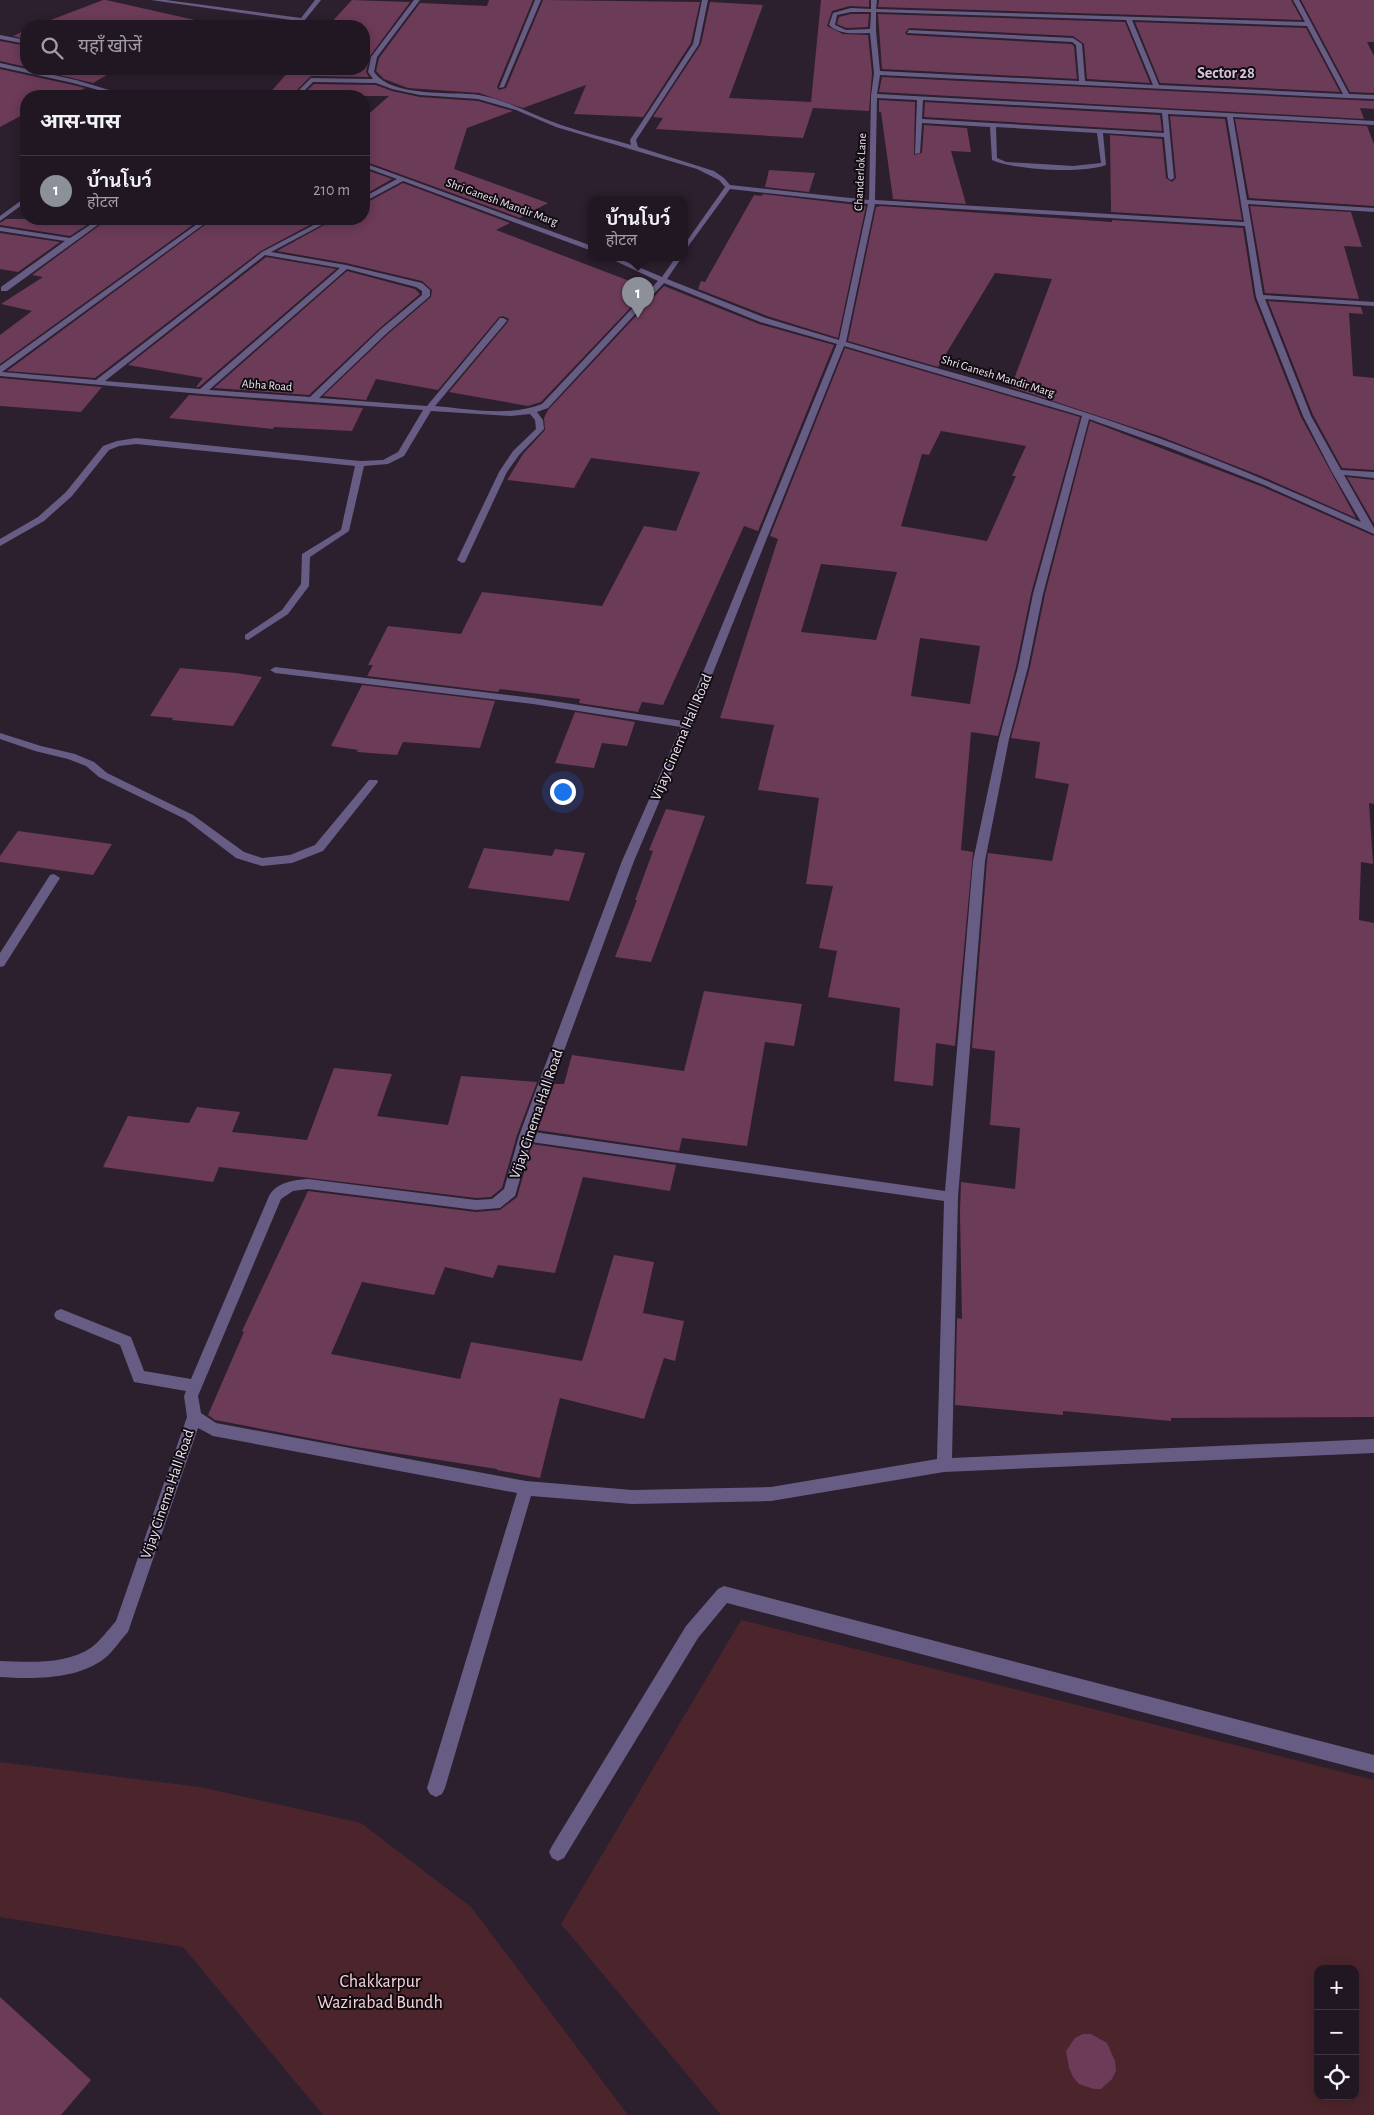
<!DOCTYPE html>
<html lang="hi">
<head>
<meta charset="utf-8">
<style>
  body { margin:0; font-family:"Alegreya Sans","Noto Sans Devanagari",Sarabun,sans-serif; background:#29202a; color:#f1f3f6 }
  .controls { position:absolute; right:15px; bottom:15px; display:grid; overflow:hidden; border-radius:10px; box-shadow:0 2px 12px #0003 }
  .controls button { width:45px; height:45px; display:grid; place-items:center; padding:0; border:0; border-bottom:1px solid #3e3640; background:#211722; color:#f1f3f6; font:25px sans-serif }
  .you { position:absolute; left:562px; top:791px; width:18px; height:18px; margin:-12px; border:4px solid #fff; border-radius:50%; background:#1a73e8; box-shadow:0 0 0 8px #1a73e833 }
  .badge { display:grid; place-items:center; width:32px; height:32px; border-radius:50%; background:#8c9099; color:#fff; font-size:16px; font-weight:700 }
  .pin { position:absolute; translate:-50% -41px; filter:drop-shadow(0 1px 2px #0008) }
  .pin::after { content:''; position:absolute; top:26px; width:18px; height:15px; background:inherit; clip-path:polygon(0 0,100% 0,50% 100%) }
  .popup { position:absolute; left:588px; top:196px; width:100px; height:65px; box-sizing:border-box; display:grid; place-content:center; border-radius:10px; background:#211722; filter:drop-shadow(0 1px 4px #0005); font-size:16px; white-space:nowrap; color:#a29fa5 }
  .popup b { font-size:19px; color:#f1f3f6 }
  .popup::after { content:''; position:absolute; left:50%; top:100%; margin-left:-10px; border:10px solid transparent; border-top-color:#211722 }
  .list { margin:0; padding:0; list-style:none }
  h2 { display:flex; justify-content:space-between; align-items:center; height:65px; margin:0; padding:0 20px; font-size:21px }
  h2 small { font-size:16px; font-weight:400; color:#a29fa5 }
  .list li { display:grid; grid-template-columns:32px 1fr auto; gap:15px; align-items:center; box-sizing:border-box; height:70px; padding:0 20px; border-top:1px solid #3e3640 }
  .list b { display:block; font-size:19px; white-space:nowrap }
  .list p { margin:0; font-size:16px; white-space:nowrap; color:#a29fa5 }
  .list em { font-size:16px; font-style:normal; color:#a29fa5 }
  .icon { flex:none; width:28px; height:28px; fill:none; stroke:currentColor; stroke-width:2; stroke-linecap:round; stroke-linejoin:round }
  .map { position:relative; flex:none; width:1374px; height:2115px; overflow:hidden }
  .search { position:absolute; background:#211722; box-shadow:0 2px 12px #0003; left:20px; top:20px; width:350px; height:55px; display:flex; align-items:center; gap:12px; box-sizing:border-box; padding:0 18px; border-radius:20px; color:#a29fa5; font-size:19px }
  .panel { position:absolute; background:#211722; box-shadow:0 2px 12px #0003; left:20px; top:90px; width:350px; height:135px; border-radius:20px }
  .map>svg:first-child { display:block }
</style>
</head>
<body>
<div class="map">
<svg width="1374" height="2115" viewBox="0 0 1374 2115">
  <rect width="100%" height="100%" fill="#2c1f2e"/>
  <path fill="#4c252c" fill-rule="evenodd" d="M741,1620L1374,1780V2115H721L561,1924ZM1318,1969H1355V2096H1318Z
    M0,1762L200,1787L361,1823L471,1907L628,2115H323L183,1947L0,1917Z"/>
  <path fill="#6c3b58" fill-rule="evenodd" d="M103,0H106L195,20L186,26H35Z
    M352,0L410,2L370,56L366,72L369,77L311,76L291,96H267L291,69H364V26H328Z
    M489,0H533L497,87L499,90L506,88L543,0L700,2L691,43L643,117L574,114L586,85L523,108L479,93L408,88L384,79L376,71L379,58L420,3L487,6Z
    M821,0H869V7L850,6L832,11L827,26L843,34L868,35L872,73L869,111L813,108L803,138L656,129L663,118L653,117L701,44L710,2L763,5L729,98L811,102Z
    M879,0H1291L1302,20L878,7Z
    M1301,0H1374V42H1367L1374,56V93L1350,92Z
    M851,14H869L868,27L846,28L837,24L839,17Z
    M878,14L1125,22L1150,83L1087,79L1084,44L1073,36L909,28L905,33L907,35L1071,44L1074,46L1077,79L882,69Z
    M1135,22L1306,28L1340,92L1160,83Z
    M26,30V67L0,61V41L22,45L26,42L25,39L13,36Z
    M0,69L73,85L85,88L72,96H26V113L0,127Z
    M34,69H117L93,83Z
    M882,77L1374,101V109L1360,108L1364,119L879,92Z
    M314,84L376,85L392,91L420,97L478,101L513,111L467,128L454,169L548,203L520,218L364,161V118L389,96H301Z
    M879,100L915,102L914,155L922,153L924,125L967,128L971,152L951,151L966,204L893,199L881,112H879Z
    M925,102L1160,115L1162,131L924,117Z
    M1170,116L1225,119L1242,220L1111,212L1110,135L1162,139L1166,178L1172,182L1176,178Z
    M1235,119L1367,126L1374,144V206L1249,198Z
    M364,169L392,179L364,195Z
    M769,170L815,173L809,192L765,187Z
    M403,183L510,223L496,230L627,280L653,284L541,402L528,406L449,392L507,323L509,319L503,316L499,317L438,390L376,379L366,400L323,396L388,334L431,297L432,290L422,281L346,263L277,251L335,219H364V204Z
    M763,194L866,206L838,338L767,316L698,289L701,281L705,282L754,195L762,196Z
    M881,206L1112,222V220L1243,228L1254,298L1301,417L1356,518L1261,476L1159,436L1011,387L1052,279L995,273L938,367L848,341L876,207Z
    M1250,206L1351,212L1362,247L1344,246L1359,299L1265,293Z
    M6,219H96L70,236L0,225V223Z
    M108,219H201L0,364V335L32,311L1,304L43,277L32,275Z
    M213,219H321L261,251L95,378L7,371Z
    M0,233L60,242L18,272L0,269Z
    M266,257L336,269L199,387H196L203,378L128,365Z
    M347,271L415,289L420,294L380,328L309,395L214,388Z
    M664,286L759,324L834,345L758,531L744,526L663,705L642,702L638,712L579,703L580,699L500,689L498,692L367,676L373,665H368L388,626L461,634L482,592L602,606L644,526L676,531L700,472L591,458L574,488L507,480L523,454L545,430L544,418L548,410Z
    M1268,301L1361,307L1363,314L1349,313L1353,376L1374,378V470L1342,468L1313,415Z
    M845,348L1080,417L1031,594L1016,667L998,736L971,732L961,850L973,852L955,1046L936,1043L933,1086L894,1081L900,1008L828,997L837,951L819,948L833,886L806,884L819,798L758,790L774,725L720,718L778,539L770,536ZM941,431L1026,446L1012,476H1016L987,541L901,526L922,454L929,455ZM821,564L897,572L876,640L801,632ZM920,638L980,646L970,704L911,696Z
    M0,378L102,387L81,412L0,406Z
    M189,395L202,396L363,408L352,431L274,427L273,429L169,418Z
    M1090,421L1263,487L1374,536V804L1369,803L1373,864L1361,862L1359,920L1374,923V1417L1171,1418V1421L1063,1411V1415L955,1405L957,1318L962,1319L960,1212L961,1182L1015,1189L1020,1128L990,1125L995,1051L972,1048L987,861L988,853L1052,861L1069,784L1035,778L1040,742L1011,738L1030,667L1045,594Z
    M1347,477L1374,480V524Z
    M180,668L236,673L262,677L233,726L172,720L173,718L150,716Z
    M362,685L495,701L480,748L403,742L397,755L357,752L358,750L331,746Z
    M575,712L635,722L627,746L602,743L594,768L555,763Z
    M666,809L705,816L651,962L615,957L637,900H635L653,851L649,850Z
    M18,831L112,844L93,875L0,862V856Z
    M484,848L552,856L555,849L585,853L569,901L468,888Z
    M704,991L802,1004L794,1046L765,1042L747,1146L682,1138L679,1151L537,1130L554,1084H564L572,1055L684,1071Z
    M334,1068L392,1074L377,1116L448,1125L461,1076L537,1082L517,1135L502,1188L491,1197L476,1198L219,1167L213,1182L103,1167L128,1116L189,1123L197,1107L240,1112L232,1132L307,1140Z
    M532,1144L676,1165L670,1191L583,1177L555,1273L498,1265L493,1278L445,1267L434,1295L362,1282L331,1354L460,1379L471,1342L582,1361L614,1255L654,1262L643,1313L684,1321L675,1361L664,1358L644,1419L560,1398L540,1478L497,1470V1469L356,1447L215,1420L208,1415L244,1332L242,1331L308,1191L476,1212L500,1210L517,1197Z
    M0,1997L91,2080L61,2115H0Z
    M1083,2034H1091L1107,2043L1115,2061L1116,2071L1112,2079L1101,2089H1094L1079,2084L1073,2077L1069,2068L1066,2051L1075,2038Z"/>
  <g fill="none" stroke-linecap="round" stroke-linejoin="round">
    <path fill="#675d84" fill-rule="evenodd" d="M151,0H166L301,18L315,0H321L300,26L295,25L298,21Z
      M414,0H420L377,57L374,72C392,98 450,91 479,95C508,100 534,116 561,125C584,133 608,138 631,145L630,140L693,44L702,0H708L699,44L636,140L638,147L714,171L724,178L730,185L869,200L871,96L874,73L870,33C856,33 841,36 829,25L833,13L851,8L871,9V0H877L876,9L1305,22L1293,0H1299L1349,94L1374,95V99L1347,98L880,75L877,94L1374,121V125L1233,117L1247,200L1374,208V212L1248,204L1263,295L1374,302V306L1265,299L1311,416L1341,470L1374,472V478L1344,475L1374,528V534L1264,485L1170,448L1089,419L1043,594L1028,667L1009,739L985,861L958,1197L952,1458L1374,1439V1453L944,1472L771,1501L632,1504L531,1496L445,1788L442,1794L436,1797L430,1794L427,1788L517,1493L213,1436L198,1428L128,1632C120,1640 114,1651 105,1658C77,1680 34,1679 0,1677V1661C29,1662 67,1665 92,1647C101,1640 108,1630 116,1621L187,1417L184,1396L186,1391L134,1382L120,1345L56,1319L54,1315L56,1311L61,1309L131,1337L144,1371L191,1379L269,1196C277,1182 294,1180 308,1179L476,1200L492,1199L504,1189L519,1136L543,1071L622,861L681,727L533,704L275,673L270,670L275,667L533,698L683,721L837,344L760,322L664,283L548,408L537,412L543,420L544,429L519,455L507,472L465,562L462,563L457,560L499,472L513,451L536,429L535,420L530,414L511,416L431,411L404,456L388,464L364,466L349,531L310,557L309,586L288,614L248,640L245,639V635L282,610L301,584L302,554L341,530L355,466L136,444L119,446L109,450L72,496L44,521L0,546V539L38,517L66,492L103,446L117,441L136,438L360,461L383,460L398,452L423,410L202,394L0,376V366L204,219H211L2,372L96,380L262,252L325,219H333L271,252L346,265L422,283L430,290V296L387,333L319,398L427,406L500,318H503L507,320L506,322L435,406C470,409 509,417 542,404L658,281L607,257H615L662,277L676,257H682L667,279L766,318L839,340L868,204L730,189L684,252V245L725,187L719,180L697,169L556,127L516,110L478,99L420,95L392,89L376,83L313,82L299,96H293L311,78L373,79L368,72L371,57ZM851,12H871L870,29L846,30L835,25L837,15ZM876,12L1126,20L1153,85L1085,81L1082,44L1073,38L909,30L907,33L1072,42L1076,45L1079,81L880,71L876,31ZM1132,20L1307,26L1343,94L1159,85ZM877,98L917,100L915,154L920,153L922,123L990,127L992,160C1014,170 1083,174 1106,165L1103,133L1164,137L1168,178L1171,180L1174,178L1168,114L1227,117L1244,222L875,200ZM923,100L1162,113L1164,133L922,119ZM996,127L1097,133L1101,163L1073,166L1006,162L997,158ZM875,204L1245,226L1256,297L1303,416L1332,472L1361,522C1272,482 1182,444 1090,414C1009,387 927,366 846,342ZM265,255L340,268L200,389L105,381ZM347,269L416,287L422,291V295L381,329L310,397L209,390ZM844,346L1082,416L1033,594L1018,667L999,739L973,861L945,1191L534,1132L634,861L692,725ZM531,1142L944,1201L937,1459L771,1487L632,1490L526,1481L216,1423L201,1413L198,1396L281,1199L293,1191L308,1189L476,1210L500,1208L515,1196Z
      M535,0H541L504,87L499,88Z
      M0,35L21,39L24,41L21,43L0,39Z
      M0,63L76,80L129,96H120L73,83L0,67Z
      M364,163L592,246V251L403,181L364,202V197L397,179L364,167Z
      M26,197V202L0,221V216Z
      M99,219H106L7,291H1V287L65,241L0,231V227L70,238Z
      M0,733L41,746L75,754L94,762L107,773L193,815L244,852L262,858L290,855L315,845L369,780H377L378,782L323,851L292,863L262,866L236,858L185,819L99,777L86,766L68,759L35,751L0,739Z
      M54,874L60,878L4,966L0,967V953L50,875Z
      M724,1586L1374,1755V1773L727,1603L698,1638L564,1858L558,1861L552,1858L549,1852L552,1846L686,1626L718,1589Z"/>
  </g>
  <g text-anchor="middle" stroke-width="4" stroke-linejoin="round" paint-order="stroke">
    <g font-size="12" fill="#eee5f0" stroke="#110b12">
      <text transform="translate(860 172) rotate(-87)" y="4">Chanderlok Lane</text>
      <text transform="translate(502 202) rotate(20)" y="4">Shri Ganesh Mandir Marg</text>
      <text transform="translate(998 376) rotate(17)" y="4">Shri Ganesh Mandir Marg</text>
      <text transform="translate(267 385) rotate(4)" y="4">Abha Road</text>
    </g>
    <g font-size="15" fill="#eee5f0" stroke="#110b12">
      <text transform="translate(681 737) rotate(-67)" y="5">Vijay Cinema Hall Road</text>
      <text transform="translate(536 1114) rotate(-71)" y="5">Vijay Cinema Hall Road</text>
      <text transform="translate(167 1494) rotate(-71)" y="5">Vijay Cinema Hall Road</text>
    </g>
    <g font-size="16" font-weight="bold" fill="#d5c4d8" stroke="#110b12">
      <text x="1226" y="78">Sector 28</text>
    </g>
    <g font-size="18" fill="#fad3d8" stroke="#110b12">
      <text x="380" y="1987">Chakkarpur<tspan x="380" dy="21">Wazirabad Bundh</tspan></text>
    </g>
  </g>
</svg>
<div class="controls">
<button>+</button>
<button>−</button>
<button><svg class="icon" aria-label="locate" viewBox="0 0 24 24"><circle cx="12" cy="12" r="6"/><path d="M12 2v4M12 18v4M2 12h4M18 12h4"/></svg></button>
</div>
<div class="you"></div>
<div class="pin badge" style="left:638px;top:318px">1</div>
<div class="popup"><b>บ้านโบว์</b>होटल</div>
<div class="search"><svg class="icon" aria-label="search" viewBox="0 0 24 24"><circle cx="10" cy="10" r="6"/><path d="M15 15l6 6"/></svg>यहाँ खोजें</div>
<section class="panel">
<h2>आस-पास<small></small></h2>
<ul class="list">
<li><span class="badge">1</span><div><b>บ้านโบว์</b><p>होटल</p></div><em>210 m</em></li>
</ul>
</section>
</div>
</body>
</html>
